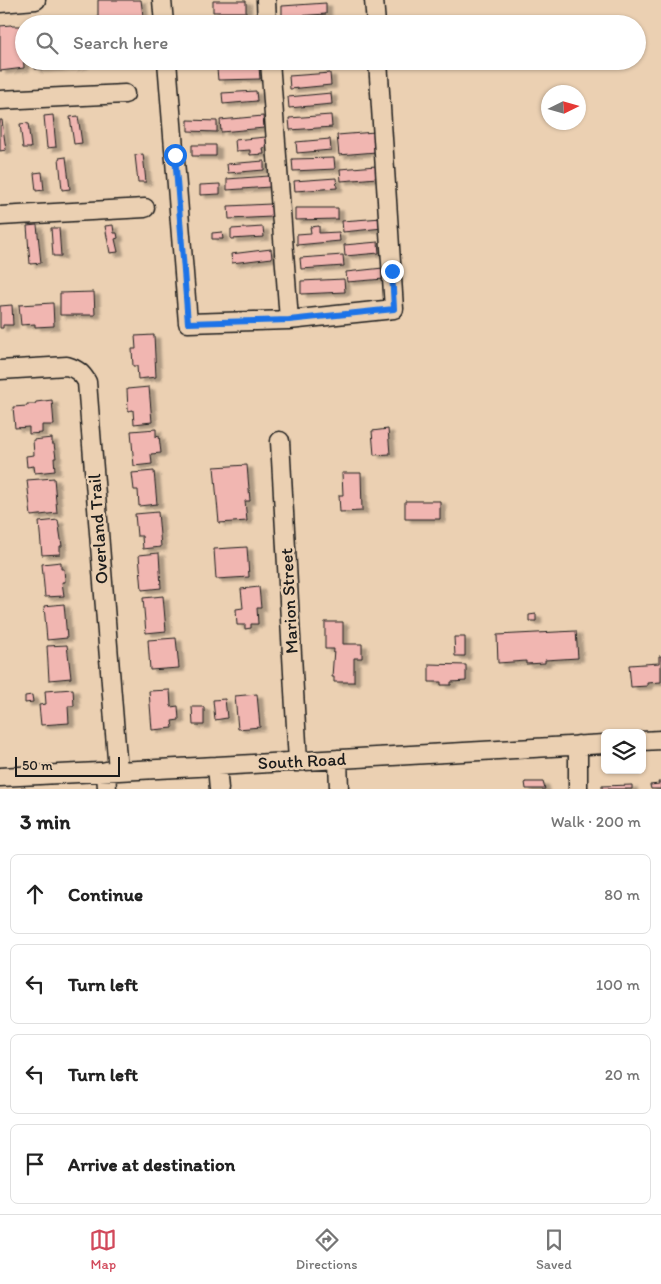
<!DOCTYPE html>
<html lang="en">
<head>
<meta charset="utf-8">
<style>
  body { margin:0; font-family:Itim,sans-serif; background:#f6f6f6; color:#222 }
  .controls { position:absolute; right:15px; bottom:15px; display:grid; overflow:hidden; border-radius:8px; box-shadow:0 1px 4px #0004 }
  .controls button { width:45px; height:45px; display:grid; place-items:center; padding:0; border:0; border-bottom:1px solid #e0e0e0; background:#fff; color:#222; font:25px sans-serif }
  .compass { position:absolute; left:541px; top:85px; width:45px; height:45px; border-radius:50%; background:#fff; box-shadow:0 1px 4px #0004; rotate:85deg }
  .scale { position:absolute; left:15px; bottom:12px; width:105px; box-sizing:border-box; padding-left:5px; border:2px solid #1c1c1c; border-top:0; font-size:14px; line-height:18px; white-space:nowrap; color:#1c1c1c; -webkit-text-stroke:4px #ebd0b2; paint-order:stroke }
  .stop { position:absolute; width:15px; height:15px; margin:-11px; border:4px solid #1a73e8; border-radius:50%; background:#fff }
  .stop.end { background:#1a73e8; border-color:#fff; box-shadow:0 1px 5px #0008 }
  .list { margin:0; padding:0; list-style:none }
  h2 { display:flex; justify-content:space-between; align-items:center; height:65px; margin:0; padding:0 20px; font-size:21px }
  h2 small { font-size:16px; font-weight:400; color:#767676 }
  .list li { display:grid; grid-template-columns:32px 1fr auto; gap:15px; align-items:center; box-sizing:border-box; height:80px; margin:0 10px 10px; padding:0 10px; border:1px solid #e0e0e0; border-radius:8px }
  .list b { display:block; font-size:19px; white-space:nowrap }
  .list em { font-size:16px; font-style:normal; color:#767676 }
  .icon { flex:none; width:28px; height:28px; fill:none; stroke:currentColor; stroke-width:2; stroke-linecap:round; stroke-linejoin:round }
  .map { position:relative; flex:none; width:661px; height:789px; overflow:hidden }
  .search { position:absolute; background:#fff; box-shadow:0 1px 4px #0004; left:15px; right:15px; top:15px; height:55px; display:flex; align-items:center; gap:12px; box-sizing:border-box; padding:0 18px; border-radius:28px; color:#767676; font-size:19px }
  .sheet { height:425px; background:#fff }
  nav { display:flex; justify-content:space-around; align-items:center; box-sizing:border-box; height:70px; border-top:1px solid #e0e0e0; background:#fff; font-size:14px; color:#767676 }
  nav a { display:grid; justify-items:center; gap:2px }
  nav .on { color:#d1495b }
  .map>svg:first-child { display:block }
</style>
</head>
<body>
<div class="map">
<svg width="661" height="789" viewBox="0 0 661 789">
  <defs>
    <filter id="shadow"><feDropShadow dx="5.5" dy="3" stdDeviation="1" flood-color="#0004"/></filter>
  </defs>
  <rect width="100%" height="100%" fill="#ebd0b2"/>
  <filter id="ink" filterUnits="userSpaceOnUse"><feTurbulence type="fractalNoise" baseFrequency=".02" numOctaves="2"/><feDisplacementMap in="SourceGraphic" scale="10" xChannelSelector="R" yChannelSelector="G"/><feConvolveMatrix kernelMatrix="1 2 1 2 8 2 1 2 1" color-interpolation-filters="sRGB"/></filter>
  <g filter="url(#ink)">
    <path fill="#f1b6b1" stroke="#1c1c1c" filter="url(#shadow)" d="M98,0H141L144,24H98Z
      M213,1H246V12H213Z
      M326,3V14L282,17V6Z
      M196,20H203L202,24H195Z
      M70,21L71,23L80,22V24L42,23Z
      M11,25L12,26H22L24,68L0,71V26Z
      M34,61H85H83V65L74,67L44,69H35Z
      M259,67L260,79L218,80L217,69Z
      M330,73L331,85L290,89L289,76Z
      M256,91L257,101L223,104L222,93Z
      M331,93L332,104L289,108L288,97Z
      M53,115L56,147L47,148L44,116Z
      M331,115L332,127L290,130L289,118Z
      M78,116L82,143L74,144L70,117Z
      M263,116L264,128L221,132L220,120Z
      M0,120H2L6,150L0,151Z
      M188,120L217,121V132L188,131Z
      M28,123L31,148H23L20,124Z
      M375,132L376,152L339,155L337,135Z
      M266,137L267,147L263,148L264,154L250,155V150L236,151L235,140Z
      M330,139L331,150L297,153L296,142Z
      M192,145H216V156H192Z
      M143,154L146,182H138L135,155Z
      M66,157L70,189L62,190L59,158Z
      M334,158L335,169L293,171L292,159Z
      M264,161V170L228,173L227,164Z
      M376,166L377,178L341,181L340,169Z
      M42,172L44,190L36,191L34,173Z
      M269,176L270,187L227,190V179Z
      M336,178L337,188L295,191L294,181Z
      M220,184V194L200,195V185Z
      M271,204L272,217L229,219L228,206Z
      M295,208H338V219L295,220Z
      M382,218L383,228L343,232L342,221Z
      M37,225L41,263L30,264L27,226Z
      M113,225L114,233H117L118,238L115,239L118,252L110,253L105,226Z
      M319,226V233L339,232L340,241L297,245V234L311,233L310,227Z
      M263,227L264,237L231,239V229Z
      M51,228H59L61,256H53Z
      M222,232L223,239H212V233Z
      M378,242L379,253L345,256L344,245Z
      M271,249L272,258L232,263L231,254Z
      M343,255L344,266L301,269L300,258Z
      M383,268L384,279L347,282L346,272Z
      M344,279L345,292L301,294V281Z
      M94,292L95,315H60V293Z
      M53,303L54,326L35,327V324L21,325L19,305Z
      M12,305L13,325H3V328H0V306Z
      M154,335L156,377L138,379L137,366H133L132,349H136L135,336Z
      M149,387L152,422L134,424L133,410L128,411L127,389Z
      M52,400L54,425H42V433L29,434V427L15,428L13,407L27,406V404H35L36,402Z
      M156,429V437L159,436L161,453L151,454L152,464L134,466L131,431Z
      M388,429L390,454L374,455L372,431Z
      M52,438V444H54L56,458H54L55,471L35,473L34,466L27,467L26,456L34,455L33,440Z
      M247,465L250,501H245L247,521L219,523L214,467Z
      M154,471L157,504L139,506L138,490H134L132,473Z
      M342,473H361L362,511L340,512L339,495H343Z
      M54,478L57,513L31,516L27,480Z
      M405,501H440V519H405Z
      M158,512L161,547L143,549L142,536H137L135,514Z
      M58,520L62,546H60V554L42,555L39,522Z
      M247,547L249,577L216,579L214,549Z
      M159,553L161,588L142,590L139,555Z
      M61,562V569H64L65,582H62L64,596L45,597L42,564Z
      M259,587L261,608H257L258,624H251V628L245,629V625H237L236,609L243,608L241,589Z
      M163,596L166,631L146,633L143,598Z
      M64,604L67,638L47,640L44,606Z
      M536,614V621H529V615Z
      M325,622H343V644H362V658H354V682H334V677H332L334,649H325Z
      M576,631L578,658L545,660V663L526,664V661L498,663L497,635Z
      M454,637H465V656H455Z
      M176,638L179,668L150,670L148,640Z
      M67,645L71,678L49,680L47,646Z
      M659,656H661V682L647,683V686L631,687L629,665L659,663Z
      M429,664L466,665V681L451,682V685H441V682H429Z
      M73,689L74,706H68L69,723L41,725L39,705L46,704L45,691Z
      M170,690L171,707L178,706L179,720L172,721L173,728L152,730L149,691Z
      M257,694L260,727L238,729L235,696Z
      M32,695L33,702L25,703V696Z
      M225,699L227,718L215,720L213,700Z
      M192,707H204V725H193Z
      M525,782H543L545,789H526Z
      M658,782H661V789H651L650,785L659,784Z
      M632,785V789H602V786Z"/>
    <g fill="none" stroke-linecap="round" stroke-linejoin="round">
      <g stroke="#1c1c1c" stroke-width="21">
        <path id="minor" d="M162,0L164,24
          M266,0L267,24
          M374,0L376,24
          M0,3L36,0
          M167,61L188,323L289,320L394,309L378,61
          M270,61L289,320
          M0,100L125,94
          M0,216L145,208
          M0,370L67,366C77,369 82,373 87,382L118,771
          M280,441L298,762
          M642,741L661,740
          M578,745V789
          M338,759L339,789
          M217,766L219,789
          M106,771L107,789
          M0,777L217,766L605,744"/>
      </g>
      <use href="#minor" stroke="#ebd0b2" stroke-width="18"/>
    </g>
  </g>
  <g fill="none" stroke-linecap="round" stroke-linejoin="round" filter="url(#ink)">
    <path stroke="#1a73e8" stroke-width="6" d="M175,155L188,323L289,320L394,309L392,271"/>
  </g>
  <g text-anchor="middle" stroke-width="5" stroke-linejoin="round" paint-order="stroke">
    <g font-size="18" fill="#1c1c1c" stroke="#ebd0b2">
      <text transform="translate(98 529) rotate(-94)" y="6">Overland Trail</text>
      <text transform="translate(289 601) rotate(-93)" y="6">Marion Street</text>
      <text transform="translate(302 761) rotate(-3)" y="6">South Road</text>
    </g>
  </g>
</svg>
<div class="controls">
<button><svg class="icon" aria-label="layers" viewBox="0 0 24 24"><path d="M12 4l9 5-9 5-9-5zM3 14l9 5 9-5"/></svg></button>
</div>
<svg class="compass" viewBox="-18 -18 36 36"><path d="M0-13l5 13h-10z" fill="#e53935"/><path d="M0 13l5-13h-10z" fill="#767676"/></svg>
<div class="scale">50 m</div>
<div class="stop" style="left:175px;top:155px"></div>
<div class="stop end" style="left:392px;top:271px"></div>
<div class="search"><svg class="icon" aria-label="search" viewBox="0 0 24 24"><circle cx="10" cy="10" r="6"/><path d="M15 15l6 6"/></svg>Search here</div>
</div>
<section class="sheet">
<h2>3 min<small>Walk · 200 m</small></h2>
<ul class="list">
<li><svg class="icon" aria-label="ahead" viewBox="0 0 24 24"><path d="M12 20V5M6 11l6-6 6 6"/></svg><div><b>Continue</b></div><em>80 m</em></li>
<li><svg class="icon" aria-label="left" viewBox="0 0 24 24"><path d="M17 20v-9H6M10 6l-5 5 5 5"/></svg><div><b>Turn left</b></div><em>100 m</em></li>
<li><svg class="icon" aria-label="left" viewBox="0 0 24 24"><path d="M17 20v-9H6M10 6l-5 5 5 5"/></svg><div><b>Turn left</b></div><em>20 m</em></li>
<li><svg class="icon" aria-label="arrive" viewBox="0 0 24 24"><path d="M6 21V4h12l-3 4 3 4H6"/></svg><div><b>Arrive at destination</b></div></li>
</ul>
</section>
<nav>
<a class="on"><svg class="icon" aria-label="map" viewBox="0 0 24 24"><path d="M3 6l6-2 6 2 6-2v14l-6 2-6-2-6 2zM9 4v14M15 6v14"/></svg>Map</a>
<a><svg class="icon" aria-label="directions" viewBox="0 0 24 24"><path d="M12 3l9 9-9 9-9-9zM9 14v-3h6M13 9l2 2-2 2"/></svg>Directions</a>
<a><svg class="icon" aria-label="saved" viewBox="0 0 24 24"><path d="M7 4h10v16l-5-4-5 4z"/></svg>Saved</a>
</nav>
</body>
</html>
